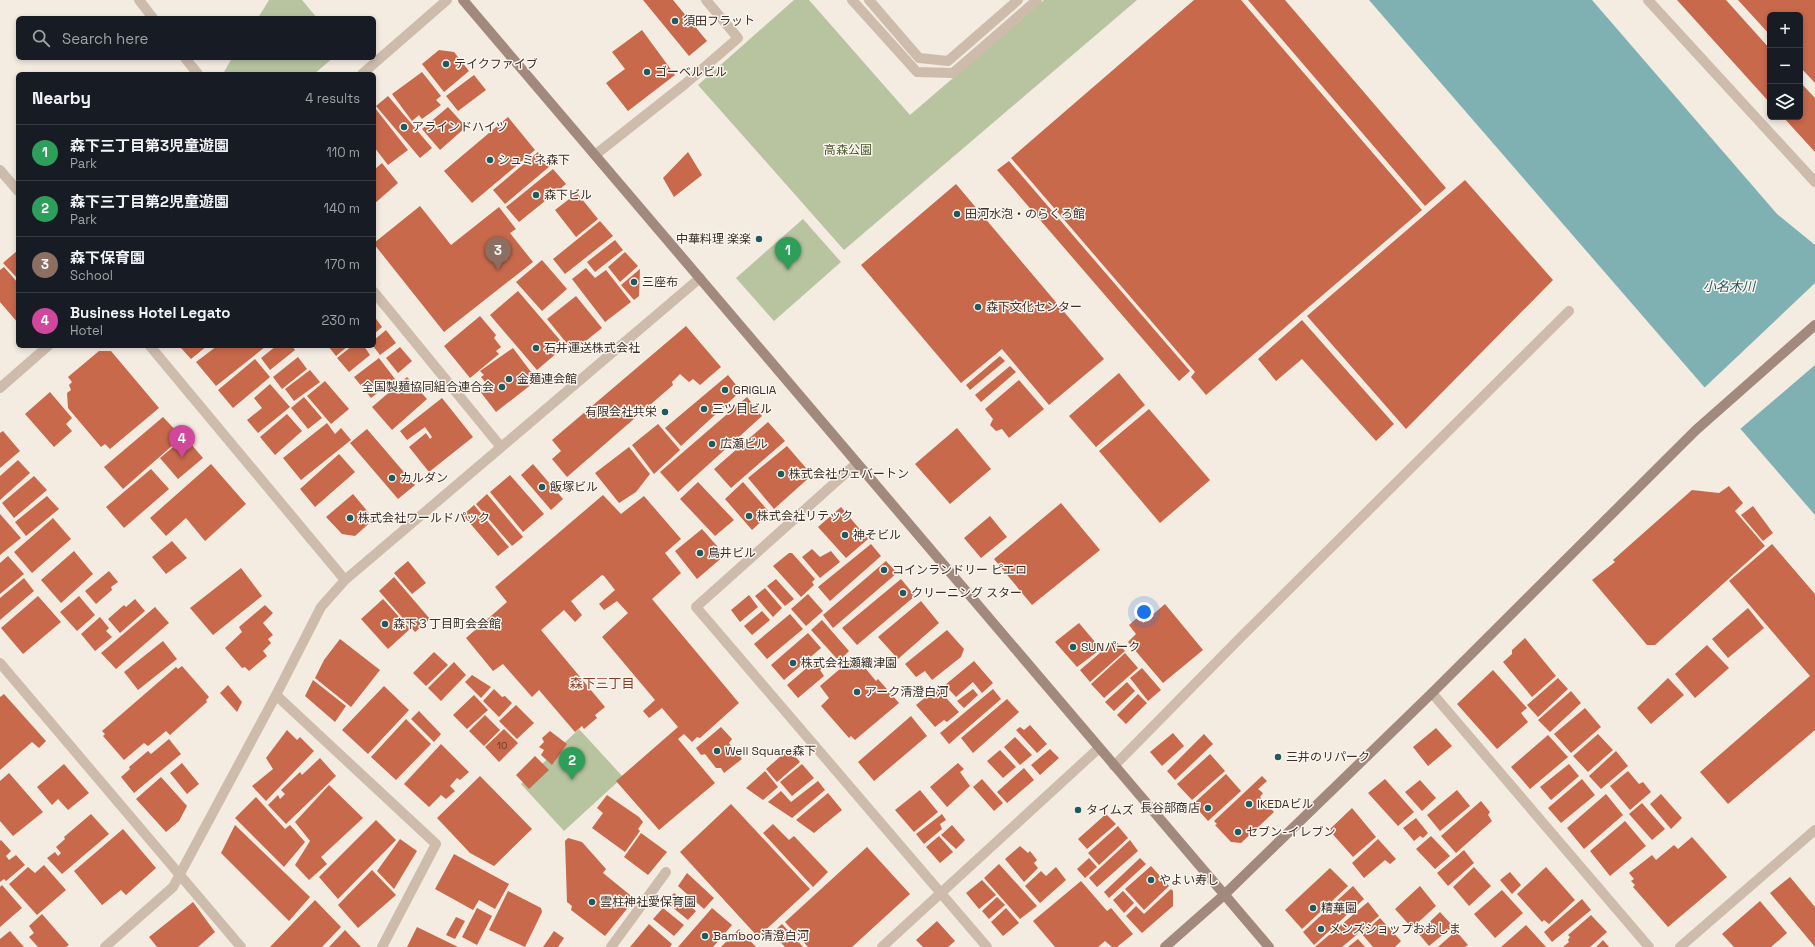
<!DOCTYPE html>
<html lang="en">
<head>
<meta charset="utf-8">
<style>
  body { margin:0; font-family:"Space Grotesk","Noto Sans JP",sans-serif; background:#242831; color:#f1f3f6 }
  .controls { position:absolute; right:12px; top:12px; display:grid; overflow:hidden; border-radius:6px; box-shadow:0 2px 6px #0003 }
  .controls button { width:36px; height:36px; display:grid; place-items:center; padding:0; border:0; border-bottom:1px solid #363941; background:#171b24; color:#f1f3f6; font:20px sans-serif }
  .you { position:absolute; left:1144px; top:612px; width:14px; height:14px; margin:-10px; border:3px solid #fff; border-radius:50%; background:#1a73e8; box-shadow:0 0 0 6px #1a73e833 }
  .badge { display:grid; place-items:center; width:26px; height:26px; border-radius:50%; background:#92aeb2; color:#fff; font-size:13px; font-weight:700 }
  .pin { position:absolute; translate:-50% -33px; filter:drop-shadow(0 1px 2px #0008) }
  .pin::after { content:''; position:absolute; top:21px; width:14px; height:12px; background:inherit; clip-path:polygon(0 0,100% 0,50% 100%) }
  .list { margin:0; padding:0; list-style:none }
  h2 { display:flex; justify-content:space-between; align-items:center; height:52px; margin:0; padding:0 16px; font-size:17px }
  h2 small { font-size:13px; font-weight:400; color:#9ea1a6 }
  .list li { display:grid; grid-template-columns:26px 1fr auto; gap:12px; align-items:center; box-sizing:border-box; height:56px; padding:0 16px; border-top:1px solid #363941 }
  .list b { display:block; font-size:15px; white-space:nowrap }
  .list p { margin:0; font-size:13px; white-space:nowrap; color:#9ea1a6 }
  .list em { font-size:13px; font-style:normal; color:#9ea1a6 }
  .icon { flex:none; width:22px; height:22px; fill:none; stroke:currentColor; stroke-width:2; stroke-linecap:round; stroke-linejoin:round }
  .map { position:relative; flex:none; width:1815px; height:947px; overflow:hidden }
  .search { position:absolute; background:#171b24; box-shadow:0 2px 6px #0003; left:16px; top:16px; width:360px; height:44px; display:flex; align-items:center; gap:10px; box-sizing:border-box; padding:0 14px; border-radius:6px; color:#9ea1a6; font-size:15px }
  .panel { position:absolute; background:#171b24; box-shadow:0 2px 6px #0003; left:16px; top:72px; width:360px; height:276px; border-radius:6px }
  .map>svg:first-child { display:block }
</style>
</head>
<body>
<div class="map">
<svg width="1815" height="947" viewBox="0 0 1815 947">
  <rect width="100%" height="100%" fill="#f4ebe1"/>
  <path fill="#b8c4a0" d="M269,0H302L317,18H258Z
    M794,0H809L910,115L1044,0H1137L844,250L698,85Z
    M232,58H333L314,74H225L224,72Z
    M803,219L841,262L774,321L736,278Z
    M579,729L623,777L564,831L521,784Z"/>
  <path fill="#7fb0b2" d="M1369,0H1592L1777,214L1815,245V515Z"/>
  <path fill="#f4ebe1" d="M1815,283V365L1739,430L1703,389Z"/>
  <path fill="#c8694b" d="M643,0H673L707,41L689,56Z
    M1194,0H1241L1422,210L1206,395L1191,377L1195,372L1011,158Z
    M1248,0H1285L1446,188L1425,206Z
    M1677,0H1726L1770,49V103Z
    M1738,0H1815V83L1800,67V15H1770V35Z
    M642,30L675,75L628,111L606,83L625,69L612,52Z
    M439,50L454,52L469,71L444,92L422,64Z
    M422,72L441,96L436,100L441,105L422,119L419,115L412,121L392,94Z
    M474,75L486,90L458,111L446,96Z
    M1800,82L1815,98V152L1783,117H1800Z
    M388,96L432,148L420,158L376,106Z
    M448,107L466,127L440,150L422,129Z
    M375,108L408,150L388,165L374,147V109Z
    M508,117L535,150L472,203L444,171Z
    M538,152L550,166L505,204L493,190Z
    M688,152L702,175L674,197L663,178Z
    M1009,161L1190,371L1179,381L997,170Z
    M382,163L398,183L374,204V170Z
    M553,169L566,184L519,222L506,207Z
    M1465,180L1553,280L1406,429L1307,316Z
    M956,184L1104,359L1049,405L1002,349L961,383L861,265Z
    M577,193L598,219L576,237L555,210Z
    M420,206L451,245L499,207L516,229L510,233L533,262L444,332L374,244V243Z
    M600,221L613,236L565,274L553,259Z
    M615,240L623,250L595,272L587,262Z
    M18,250V279L3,263Z
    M625,252L638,266L620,282L608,267Z
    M542,260L567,289L542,311L516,282Z
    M4,267L18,283V323L0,302V270Z
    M586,268L595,278L606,270L631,302L605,322L572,279Z
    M640,269L639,296L634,300L621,285Z
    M518,291L565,346L537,370L490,315Z
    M576,296L602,328L573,351L547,319Z
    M374,316L382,327L374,334Z
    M480,316L496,335L494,338L501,347L496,351L499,354L470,378L444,346Z
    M1302,320L1394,424L1376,441L1302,359L1276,381L1258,359Z
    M686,326L721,367L700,385L693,379L689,382L680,374L672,382L673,385L567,477L552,459L561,451L552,440Z
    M386,330L396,343L380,355L373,346L374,340Z
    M184,346H207L191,359L181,348Z
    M217,346H264L265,347L216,386L196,362Z
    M276,346H292L295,350L270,370L261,358Z
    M328,346H348L336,356Z
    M352,346H364L370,355L349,372L337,358Z
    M400,347L412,361L398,373L386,358Z
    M513,348L537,380L496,412L479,390L487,384L481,377L484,375L480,371Z
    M99,351H111L159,408L110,449L105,444L101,447L68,408L67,393L71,390L69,385L72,382L68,377Z
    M1000,356L1005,361L970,390L966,385Z
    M298,357L307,369L282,389L273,377Z
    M379,358L395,379L371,398L354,377Z
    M255,359L270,377L233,408L218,390Z
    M1010,366L1016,372L981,402L975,395Z
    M310,370L320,382L294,401L285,389Z
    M1119,373L1145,405L1096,447L1069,416Z
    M728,375L741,391L681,446L665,428Z
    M407,377L427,399L392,430L372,407Z
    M1019,380L1044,409L1009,438L1002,429L996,431L990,425L993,419L985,409Z
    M325,381L349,409L331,424L307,396Z
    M270,384L290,407L258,433L247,420L262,408L254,398Z
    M50,392L72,418L66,424L72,431L54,447L25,414Z
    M304,397L322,418L308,429L291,408Z
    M747,397L762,416L678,492L660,472Z
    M442,398L473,437L429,472L409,447L426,433L430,439L432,437L425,427L407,440L400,431Z
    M1149,409L1210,480L1160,523L1099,451Z
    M287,414L302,431L275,455L260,437Z
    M163,417L182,437L123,489L104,467Z
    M768,422L785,441L731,488L714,469Z
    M327,423L335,434L341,428L351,440L301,480L283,458Z
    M658,424L680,450L654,474L632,445Z
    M957,428L991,469L950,504L915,464Z
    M367,429L415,485L398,499L350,443Z
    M3,431L20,451L0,468V433Z
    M185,437L203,458L178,479L160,458Z
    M787,446L812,475L774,509L748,478Z
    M629,447L650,474L636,492L619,503L595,473Z
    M339,454L355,472L315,507L300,489Z
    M18,460L30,473L0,500V476Z
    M211,464L246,504L205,541L186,518L166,536L150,518Z
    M533,464L563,499L551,510L521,475Z
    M151,469L169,489L124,528L106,507Z
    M510,475L544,514L523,532L490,492Z
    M34,476L47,490L14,518L2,503Z
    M698,482L734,520L715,536L680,499Z
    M743,482L770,513L752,530L725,499Z
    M1729,486L1743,503L1735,511L1765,546L1655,645H1647L1592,580L1615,562L1613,560L1692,490L1719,493Z
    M353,494L374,519L355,536L342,534L326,517Z
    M487,494L523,537L512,546L476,504Z
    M603,495L621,514L644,496L681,539L665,553L681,573L652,599L739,703L700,738L697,737L692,742L684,734L678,739L715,783L659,830L616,781L678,727L662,708L649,718L643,711L655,700L602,637L628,613L617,601L604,610L599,604L615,590L604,576L602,575L571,601L582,615L575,622L564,610L541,630L605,707L595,715L597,718L584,729L582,726L575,732L539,690L532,697L503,664L493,671L466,638L507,602L495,587Z
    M47,496L59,509L26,536L15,522Z
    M1061,503L1100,550L1032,605L994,559Z
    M474,505L509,547L498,556L463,515Z
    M1753,506L1773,533L1763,541L1741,515Z
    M841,507L868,539L846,558L818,527Z
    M0,514L21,538L0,555Z
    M990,516L1007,537L981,558L964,538Z
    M53,518L71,539L32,573L14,552Z
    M702,529L725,555L697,579L675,551Z
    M172,541L187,558L166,574L152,557Z
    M871,544L881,556L830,601L818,587Z
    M1772,544L1815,594V730L1728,804L1700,772L1810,676L1729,581Z
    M812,549L820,557L831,551L840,562L820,578L802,557Z
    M74,551L93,574L61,603L41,580Z
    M789,553H792L815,579L812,582L814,585L801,597L773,566Z
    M8,556L24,574L0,594V563Z
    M408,561L426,583L412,594L394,573Z
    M886,561L897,573L833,628L823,615Z
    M241,568L262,596L213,635L190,608Z
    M109,571L118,582L111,587L112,590L96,604L85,591Z
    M394,577L430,619L415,632L379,591Z
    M24,578L34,591L0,620V598Z
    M776,579L794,599L785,606L767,586Z
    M901,579L915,596L857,645L842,628Z
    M765,588L782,608L773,617L755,596Z
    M808,594L823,611L806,626L791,609Z
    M749,595L758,607L740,622L731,610Z
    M38,596L61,622L23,654L1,628Z
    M79,596L95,615L77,631L60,612Z
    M135,599L145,611L120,633L108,619L124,605L126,607Z
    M383,599L410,629L388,649L361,619Z
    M921,601L939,623L898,659L878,637Z
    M1165,604L1203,650L1163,683L1128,642L1136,634L1129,625L1139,616L1143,623Z
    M265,605L273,613L263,623L273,635L268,639L271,643L263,651L267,656L249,671L245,667L242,668L225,648L242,632L239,627Z
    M155,607L169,623L116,669L101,653Z
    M1748,608L1764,628L1728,658L1712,639Z
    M762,611L770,620L752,635L744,626Z
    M790,614L803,629L767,659L754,644Z
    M100,617L109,628L106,631L112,637L95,651L81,634Z
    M822,620L849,651L839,661L811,630Z
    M1079,623L1101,649L1077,667L1055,642Z
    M947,630L964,649L961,657L932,680L925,671L916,677L905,664Z
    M808,633L821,648L784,680L771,665Z
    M1525,638L1556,676L1532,697L1503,662L1512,654V650Z
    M340,639L380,670L351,707L315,678L324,660Z
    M1115,640L1125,651L1090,682L1080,670Z
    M163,641L177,659L138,690L124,672Z
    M1707,645L1729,668L1695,698L1675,674Z
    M434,652L448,665L426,686L413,673Z
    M1125,653L1138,668L1104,698L1091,684Z
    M855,656L876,681L878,679L899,703L855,740L851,736L849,738L821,706L829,698L820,686Z
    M817,659L824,667L820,670L824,676L798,698L787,685Z
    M974,661L993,683L982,693L973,682L956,697L945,685Z
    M454,662L466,675L441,701L428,688Z
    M182,666L209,697L206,700L207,702L170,735L166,731L148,746L144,743L124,760L103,736L105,734L102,731L176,667L178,669Z
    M1142,668L1161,690L1148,701L1130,678Z
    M1493,670L1527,708L1521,713L1528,722L1497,749L1457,704Z
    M472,675L491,687L481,698L465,682Z
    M1558,678L1568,689L1538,717L1527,705Z
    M1668,678L1684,695L1651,724L1637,708Z
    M313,680L346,706L335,722L305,696Z
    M1127,682L1135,691L1114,711L1105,702Z
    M228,685L242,702L237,712L220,693Z
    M384,686L409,710L368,754L342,730Z
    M937,688L959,712L947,722L944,720L935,727L916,705Z
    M494,689L502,697L505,696L512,703L499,717L483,701Z
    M973,689L978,695L964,708L957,701Z
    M993,689L1001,699L949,744L940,733Z
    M1571,691L1581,703L1550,732L1538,720Z
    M4,694L46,741L39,748L32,742L0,770V697Z
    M1138,694L1147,703L1126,724L1117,715Z
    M474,695L488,710L467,729L453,715Z
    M1007,699L1019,712L973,753L961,738Z
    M516,705L534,723L517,739L499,721Z
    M1585,708L1601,727L1571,753L1554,734Z
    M419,711L441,734L434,742L411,719Z
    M485,715L500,730L484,746L469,731Z
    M911,716L927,736L874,781L858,762Z
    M406,719L431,744L396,780L371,757Z
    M1030,725L1047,744L1037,753L1016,730L1020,727L1024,730Z
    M721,727L732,739L729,743L742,759L724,773L721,768H716L705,754L701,755L696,748Z
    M1436,728L1452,746L1428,766L1413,747Z
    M504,729L518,743L499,762L485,747Z
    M287,730L297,740L300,737L314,751L266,801L252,786L273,769L266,758Z
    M550,731L567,744L552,765L541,755L544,750L539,747L544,742L542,738Z
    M1173,733L1184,746L1162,766L1150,752Z
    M1204,734L1213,744L1175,780L1167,771Z
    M1598,734L1613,750L1588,772L1573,756Z
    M1548,735L1568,757L1530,789L1511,767Z
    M1015,737L1032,755L1020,765L1004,747Z
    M169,739L181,754L134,793L121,777L130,769L129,767L148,751L151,754Z
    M441,744L469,772L460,780L457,778L450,786L455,791L446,799L441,795L429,807L404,784Z
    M789,749L800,762L777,782L766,769Z
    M1050,749L1059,758L1040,775L1031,765Z
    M1000,750L1016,767L1003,778L987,761Z
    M1616,751L1628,766L1601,789L1589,776Z
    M1210,754L1225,771L1192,800L1177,784Z
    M535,756L549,770L529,789L516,775Z
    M320,758L336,776L286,824L268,805L278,795L280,799L285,794L281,790L300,772L302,775Z
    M182,763L199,784L187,794L170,773Z
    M958,763L964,769L960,772L970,786L947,807L930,787Z
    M64,764L89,793L68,810L58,799L52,805L37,787Z
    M802,764L814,778L792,796L780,782Z
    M1569,764L1579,776L1551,800L1540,787Z
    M1024,768L1034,780L1007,803L997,792Z
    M765,771L778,787L763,800L746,788Z
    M1628,771L1639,784L1643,782L1651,792L1630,810L1610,786Z
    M9,773L43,812L13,836L0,821V781Z
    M1226,774L1241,791L1208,821L1193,804Z
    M480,776L532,829L494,866L470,853L437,818Z
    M1262,776L1267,781L1258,789L1263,793L1260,797L1274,812L1241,843L1231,842L1215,825L1217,824L1214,821Z
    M161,777L187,806L179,821L166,832L136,799Z
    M982,779L1003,803L994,811L973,787Z
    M1385,779L1414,812L1398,826L1368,793Z
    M1582,779L1595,795L1561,823L1548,808Z
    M1420,780L1436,798L1422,811L1405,792Z
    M818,781L825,790L792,818L768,802L781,791L791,802Z
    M329,785L363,818L321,857L327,864L309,880L295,865L310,841L295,822Z
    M920,790L938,812L914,832L895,810Z
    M1457,790L1470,806L1440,831L1427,815Z
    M828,793L842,810L814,833L796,820Z
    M1606,794L1623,815L1584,849L1567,828Z
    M1661,794L1682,818L1671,829L1650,804Z
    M607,795L639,817L643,822L638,829L640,831L625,852L592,828L603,813L597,808Z
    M256,797L285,829L290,825L305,842L284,867L235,818Z
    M1481,801L1490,812L1488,815L1492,821L1456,853L1441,836Z
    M1642,803L1665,829L1652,840L1629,814Z
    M731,804L810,889L758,937L680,852Z
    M1352,808L1376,837L1353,857L1329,830Z
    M91,814L109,834L62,874L47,858L55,852L58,856L61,853L56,847L65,839L64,837Z
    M942,814L946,820L940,824L942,829L924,844L916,834Z
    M1106,814L1116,824L1087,849L1078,839Z
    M1416,818L1428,833L1423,838L1420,836L1414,841L1403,828Z
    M376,820L396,840L338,899L319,877Z
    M1625,821L1646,846L1610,876L1590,851Z
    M773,824L789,840L794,836L828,872L813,887L763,833Z
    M235,825L310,897L289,921L221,853Z
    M952,825L965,840L956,849L941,835Z
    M1118,826L1128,838L1099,865L1088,853Z
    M123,829L156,868L126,895L121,890L102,905L74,871Z
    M641,833L667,852L648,875L624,857Z
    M939,836L953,852L940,863L926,847Z
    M1431,836L1450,856L1435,869L1416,849Z
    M1692,837L1727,877L1668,927L1633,887L1635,885L1631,881L1634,879L1629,873L1652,855L1656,860L1674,845L1678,849Z
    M568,838L582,842L606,869L603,873L635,899L605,936L571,910L572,906L567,902L565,841Z
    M400,839L417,851L394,889L377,871Z
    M1378,839L1396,859L1390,864L1385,860L1364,878L1352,863Z
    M1,840L11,851L6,856L9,860L16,855L25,865L6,881L4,879L0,882V841Z
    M1130,840L1138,851L1097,887L1089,878Z
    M1020,846L1028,853L1030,851L1037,860L1034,863L1038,868L1024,882L1005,859Z
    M867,847L910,894L852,947H808L785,922Z
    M1464,850L1474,863L1448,886L1437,873Z
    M454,854L509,884L495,909L479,900L473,910L435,889Z
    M1089,858L1097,867L1085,878L1077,869Z
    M1140,858L1146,864L1109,898L1104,892Z
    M999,864L1037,906L1020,919L984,878Z
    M44,865L66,890L37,915L9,884L28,867L35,873Z
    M1151,866L1169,886L1144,910L1125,889Z
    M1056,867L1066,880L1040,903L1025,886L1041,871L1046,876Z
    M1474,867L1491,886L1469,906L1453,887Z
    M1546,867L1575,900L1549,924L1544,920L1542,922L1517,894Z
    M1330,868L1348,886L1302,929L1285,910Z
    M372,870L396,895L358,928L338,905Z
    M1510,872L1521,885L1512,894L1500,880Z
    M687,873L714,898L704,909L678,886Z
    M1790,877L1815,907V947L1770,893Z
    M982,880L996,895L979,909L966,893Z
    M1081,881L1107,911L1111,908L1133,934L1117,947H1112L1105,941L1098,947H1055L1033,921Z
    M2,885L22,908L0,927V887Z
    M1353,886L1364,899L1314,945L1303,932Z
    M1420,886L1436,906L1412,928L1395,909Z
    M1171,889L1173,891V906L1142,933L1126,916L1136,906L1144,914Z
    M1502,890L1523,913L1495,938L1474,914Z
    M508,891L541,908L542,912L525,947L489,930Z
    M1123,891L1134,903L1124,913L1113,900Z
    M674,893L696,911L688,920L666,902Z
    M997,897L1005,905L989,919L982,911Z
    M1582,899L1591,910L1552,942L1544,932Z
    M315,900L341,927L322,947H270Z
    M1760,901L1787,933L1771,947H1734L1722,934Z
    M193,902L215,932L198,947H157L149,937Z
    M1368,902L1379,916L1342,947H1315Z
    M477,908L492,916L477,945L462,937Z
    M663,908L684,925L674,936L653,919Z
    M712,908L732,925L713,947H678Z
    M1006,908L1019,923L1003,936L991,922Z
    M1440,912L1451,924L1449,926L1451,928L1429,946L1418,933Z
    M42,914L69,945L66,947H38L29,937L34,933L29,926Z
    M1591,915L1607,932L1590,947H1563L1569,942L1568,940L1570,937L1568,935Z
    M456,917L465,921L455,939L446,935Z
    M1380,918L1401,941L1395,947H1373L1362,934Z
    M937,921L955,941L948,947H923L916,940Z
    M649,924L672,944L670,947H630Z
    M782,924L803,947H785L772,933Z
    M1526,925L1546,947H1501Z
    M417,927L458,947H407Z
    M739,929L756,947H721Z
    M345,930L361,947H329Z
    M10,931L24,947H0V939Z
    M554,931L564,938L558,947H543Z
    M1456,931L1468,945L1465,947H1438Z
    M1358,939L1365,947H1348Z
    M1603,940L1609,947H1596Z"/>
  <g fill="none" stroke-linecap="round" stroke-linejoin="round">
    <path stroke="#cdbbac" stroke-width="10" d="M139,0L153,18
      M852,0L917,72L953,73L1037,0
      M869,0L919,58L948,61L1018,0
      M1648,0L1815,182
      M185,58L198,74
      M362,74L447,0
      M595,155L685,84L738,38L706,0
      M0,170L18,191
      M374,292L501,447
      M150,346L345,580
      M0,388L48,346
      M857,463L696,607L987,947
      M0,663L241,947
      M1432,693L1649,947
      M276,695L436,844L382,947
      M1114,766L1243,635L1569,311
      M105,947L173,887L276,695L321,607L345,580L700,278
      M611,947L666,872
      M882,947L1099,748
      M1680,947L1815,830"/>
    <path stroke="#a18a7d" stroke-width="10" d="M463,0L1269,947
      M1165,947L1224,895L1432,693L1696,430L1815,325"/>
  </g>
  <g fill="#1f5a5e" stroke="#fbf5ee" stroke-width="1.5">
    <circle cx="675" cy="21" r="4"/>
    <circle cx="446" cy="64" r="4"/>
    <circle cx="647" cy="72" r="4"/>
    <circle cx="404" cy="127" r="4"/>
    <circle cx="490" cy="160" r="4"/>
    <circle cx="536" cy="195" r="4"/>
    <circle cx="957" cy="214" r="4"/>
    <circle cx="759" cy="239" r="4"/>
    <circle cx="634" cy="282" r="4"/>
    <circle cx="978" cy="307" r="4"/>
    <circle cx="536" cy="348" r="4"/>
    <circle cx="509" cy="379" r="4"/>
    <circle cx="502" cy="387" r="4"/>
    <circle cx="725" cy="390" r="4"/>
    <circle cx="704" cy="409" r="4"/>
    <circle cx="665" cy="412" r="4"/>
    <circle cx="712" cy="444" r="4"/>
    <circle cx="781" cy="474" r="4"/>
    <circle cx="392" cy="478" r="4"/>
    <circle cx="542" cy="487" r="4"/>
    <circle cx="749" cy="516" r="4"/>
    <circle cx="350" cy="518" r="4"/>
    <circle cx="845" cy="535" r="4"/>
    <circle cx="700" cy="553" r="4"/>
    <circle cx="884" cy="570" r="4"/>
    <circle cx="903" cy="593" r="4"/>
    <circle cx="385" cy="624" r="4"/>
    <circle cx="1073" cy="647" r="4"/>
    <circle cx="793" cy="663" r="4"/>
    <circle cx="857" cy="692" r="4"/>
    <circle cx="717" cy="751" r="4"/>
    <circle cx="1278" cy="757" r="4"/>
    <circle cx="1249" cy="804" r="4"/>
    <circle cx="1208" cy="808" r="4"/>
    <circle cx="1078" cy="810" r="4"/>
    <circle cx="1238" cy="832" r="4"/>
    <circle cx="1151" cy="880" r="4"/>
    <circle cx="592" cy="902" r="4"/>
    <circle cx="1313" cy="908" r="4"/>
    <circle cx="1321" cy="929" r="4"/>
    <circle cx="705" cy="936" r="4"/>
  </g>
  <g text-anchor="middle" stroke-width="3" stroke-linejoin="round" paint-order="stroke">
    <g font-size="10" fill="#5e3e33">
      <text x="502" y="749">10</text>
    </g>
    <g font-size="12" fill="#3b302b" stroke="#fbf5ee" text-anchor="start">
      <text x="683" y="25">須田フラット</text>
      <text x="454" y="68">テイクファイブ</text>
      <text x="655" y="76">ゴーベルビル</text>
      <text x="412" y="131">アラインドハイツ</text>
      <text x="498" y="164">シュミネ森下</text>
      <text x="544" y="199">森下ビル</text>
      <text x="965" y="218">田河水泡・のらくろ館</text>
      <text x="751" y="243" text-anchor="end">中華料理 楽楽</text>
      <text x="642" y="286">三座布</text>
      <text x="986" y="311">森下文化センター</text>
      <text x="544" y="352">石井運送株式会社</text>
      <text x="517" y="383">金麺連会館</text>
      <text x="494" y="391" text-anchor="end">全国製麺協同組合連合会</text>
      <text x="733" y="394">GRIGLIA</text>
      <text x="712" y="413">三ツ目ビル</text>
      <text x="657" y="416" text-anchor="end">有限会社共栄</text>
      <text x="720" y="448">広瀬ビル</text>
      <text x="789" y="478">株式会社ウェバートン</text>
      <text x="400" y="482">カルダン</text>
      <text x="550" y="491">飯塚ビル</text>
      <text x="757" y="520">株式会社リテック</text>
      <text x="358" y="522">株式会社ワールドパック</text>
      <text x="853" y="539">神そビル</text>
      <text x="708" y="557">鳥井ビル</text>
      <text x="892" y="574">コインランドリー ピエロ</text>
      <text x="911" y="597">クリーニング スター</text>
      <text x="393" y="628">森下３丁目町会会館</text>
      <text x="1081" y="651">SUNパーク</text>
      <text x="801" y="667">株式会社瀬織津園</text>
      <text x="865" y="696">アーク清澄白河</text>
      <text x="725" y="755">Well Square森下</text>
      <text x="1286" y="761">三井のリパーク</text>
      <text x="1257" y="808">IKEDAビル</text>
      <text x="1200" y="812" text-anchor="end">長谷部商店</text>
      <text x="1086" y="814">タイムズ</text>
      <text x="1246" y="836">セブン-イレブン</text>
      <text x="1159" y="884">やよい寿し</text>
      <text x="600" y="906">雲柱神社愛保育園</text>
      <text x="1321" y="912">精華園</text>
      <text x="1329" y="933">メンズショップおおしま</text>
      <text x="713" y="940">Bamboo清澄白河</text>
    </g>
    <g font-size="12" fill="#4a5a2e" stroke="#fbf5ee">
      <text x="848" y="154">高森公園</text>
    </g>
    <g font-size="13" font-style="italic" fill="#1f5a5e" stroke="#fbf5ee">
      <text x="1729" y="291">小名木川</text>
    </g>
    <g font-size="13" fill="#8c3b22" stroke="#fbf5ee">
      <text x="602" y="688">森下三丁目</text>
    </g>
  </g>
</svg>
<div class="controls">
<button>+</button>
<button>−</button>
<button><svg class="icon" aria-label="layers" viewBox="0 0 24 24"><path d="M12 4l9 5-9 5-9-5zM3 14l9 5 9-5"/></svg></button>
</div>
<div class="you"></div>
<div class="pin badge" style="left:788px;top:270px;background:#2e9e5b">1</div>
<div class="pin badge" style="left:572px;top:780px;background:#2e9e5b">2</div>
<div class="pin badge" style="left:498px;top:270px;background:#8d6e63">3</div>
<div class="pin badge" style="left:182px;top:458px;background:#d1479c">4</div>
<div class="search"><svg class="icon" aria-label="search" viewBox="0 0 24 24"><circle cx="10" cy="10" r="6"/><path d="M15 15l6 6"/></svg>Search here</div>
<section class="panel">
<h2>Nearby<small>4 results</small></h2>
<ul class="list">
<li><span class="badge" style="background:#2e9e5b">1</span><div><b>森下三丁目第3児童遊園</b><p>Park</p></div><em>110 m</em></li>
<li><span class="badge" style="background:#2e9e5b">2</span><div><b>森下三丁目第2児童遊園</b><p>Park</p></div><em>140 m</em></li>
<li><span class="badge" style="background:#8d6e63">3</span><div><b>森下保育園</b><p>School</p></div><em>170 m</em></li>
<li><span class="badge" style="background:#d1479c">4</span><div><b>Business Hotel Legato</b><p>Hotel</p></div><em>230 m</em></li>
</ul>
</section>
</div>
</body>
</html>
